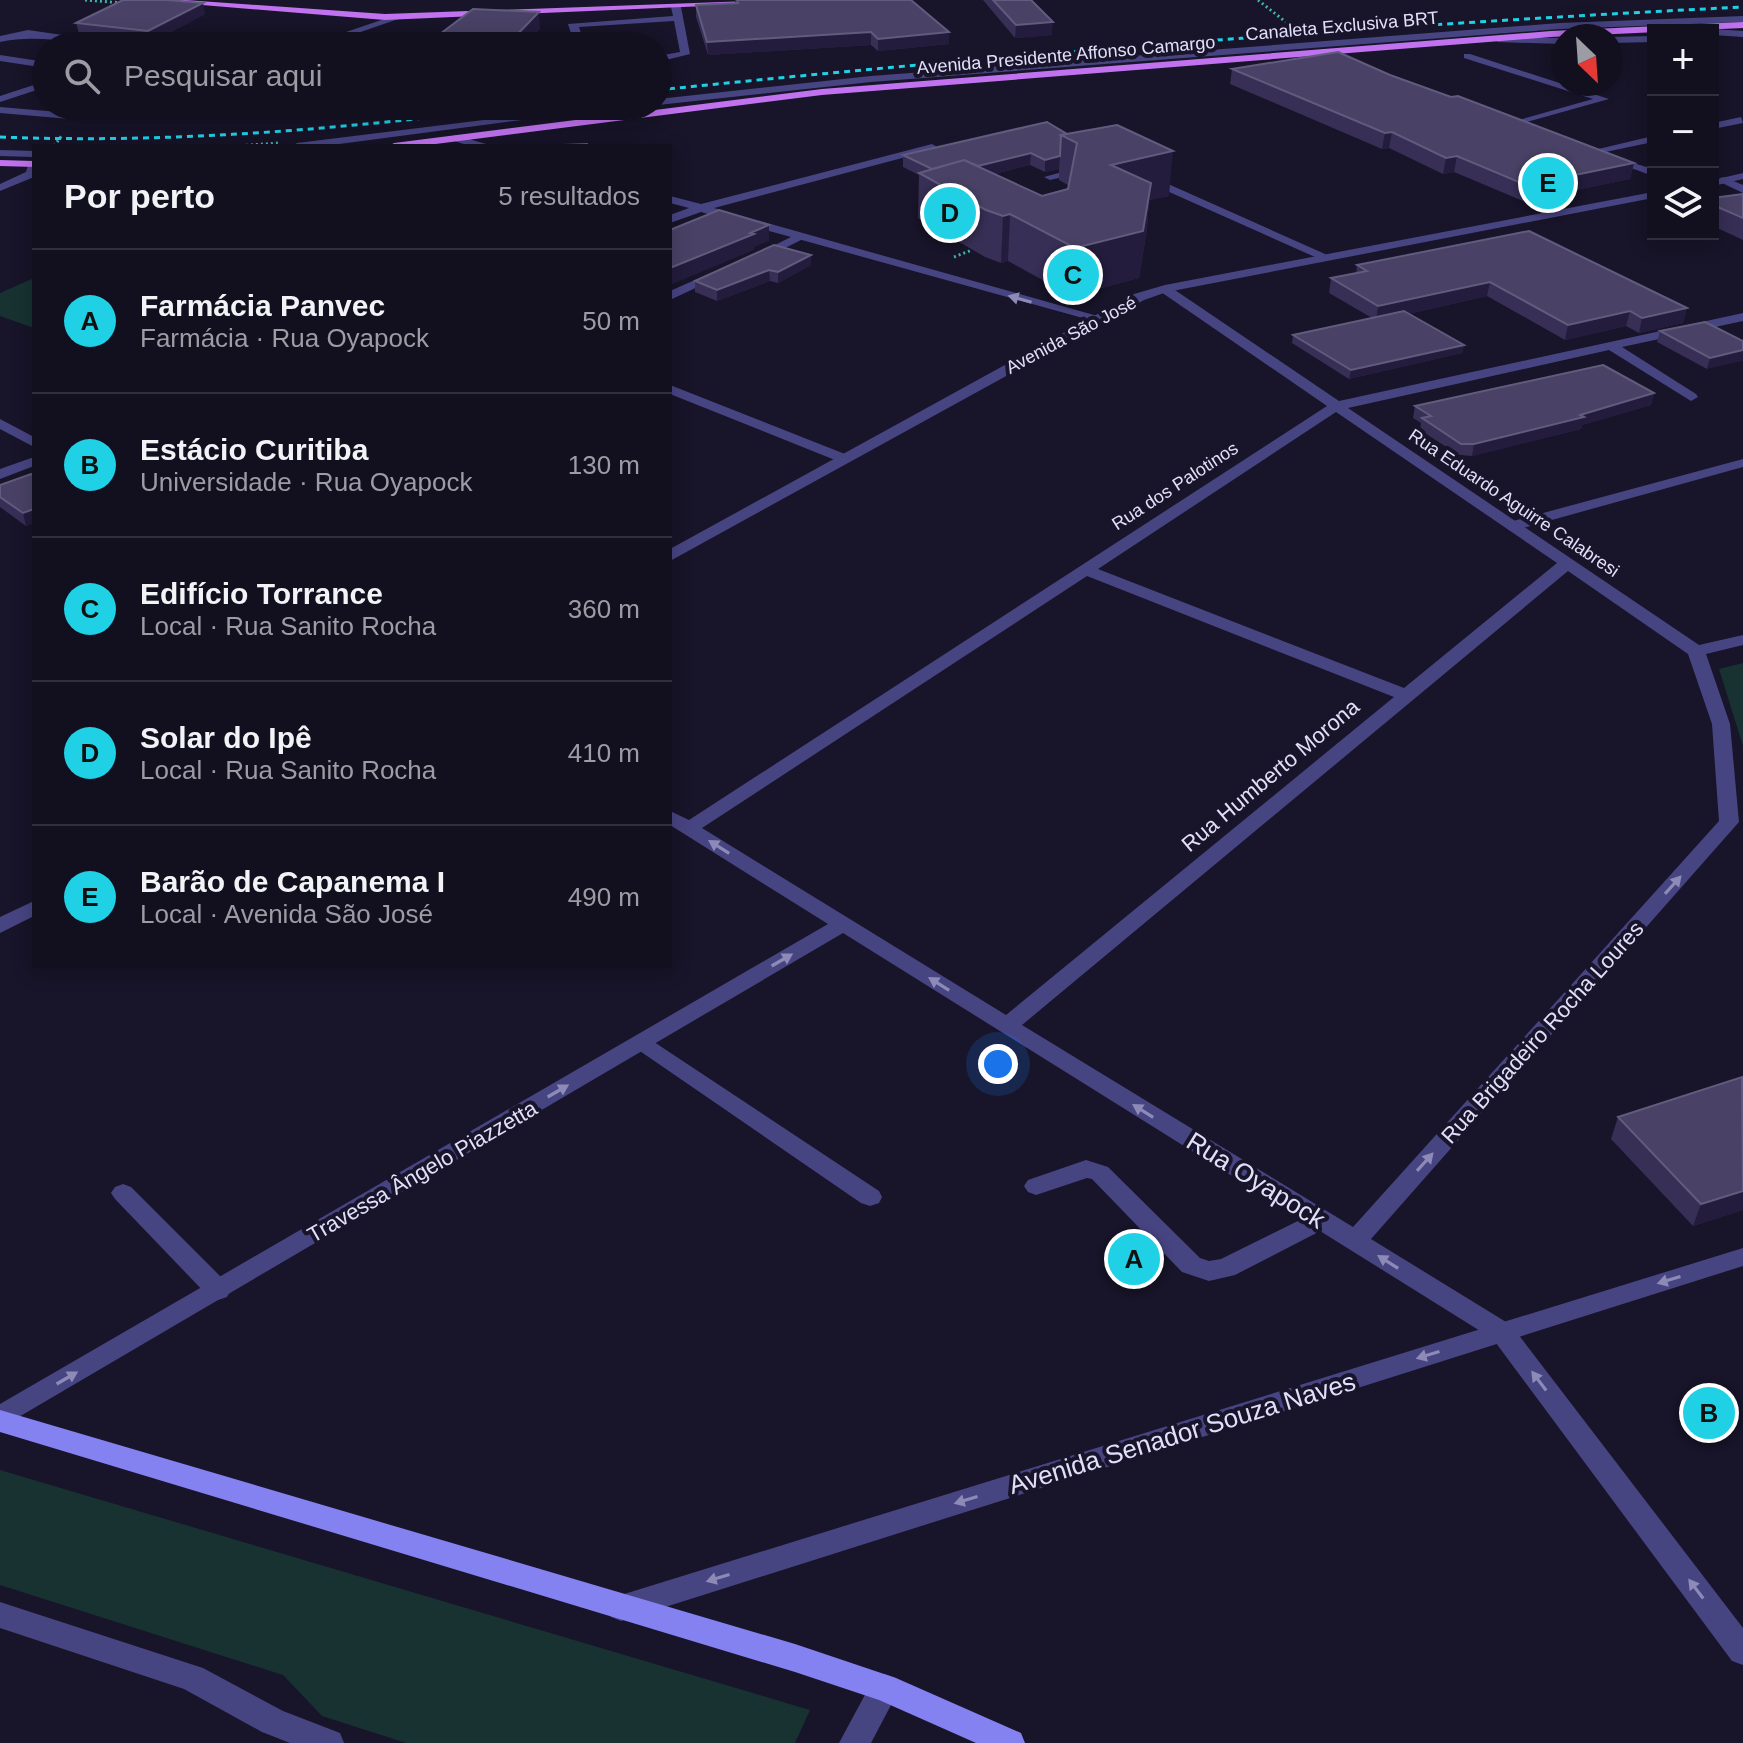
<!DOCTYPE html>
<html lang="pt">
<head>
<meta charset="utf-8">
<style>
  body { margin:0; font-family:Arial,sans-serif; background:#1f1d2c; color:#f1f3f6 }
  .controls { position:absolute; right:24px; top:24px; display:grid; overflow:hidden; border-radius:0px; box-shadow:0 4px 20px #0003 }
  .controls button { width:72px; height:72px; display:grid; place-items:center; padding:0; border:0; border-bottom:2px solid #312f3d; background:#120f1f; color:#f1f3f6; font:40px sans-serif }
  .compass { position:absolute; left:1551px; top:24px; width:72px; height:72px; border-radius:50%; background:#120f1f; box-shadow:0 4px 20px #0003; rotate:155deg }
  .you { position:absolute; left:998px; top:1064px; width:28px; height:28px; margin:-20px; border:6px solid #fff; border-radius:50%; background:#1a73e8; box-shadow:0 0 0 12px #1a73e833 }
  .badge { display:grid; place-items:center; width:52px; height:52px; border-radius:50%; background:#20d1e6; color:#111; font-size:26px; font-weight:700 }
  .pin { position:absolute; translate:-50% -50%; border:4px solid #fff; box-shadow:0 2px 8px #0006 }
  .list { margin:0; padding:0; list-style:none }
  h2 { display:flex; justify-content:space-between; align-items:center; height:104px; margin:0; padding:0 32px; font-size:34px }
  h2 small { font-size:26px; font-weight:400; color:#9c9ca4 }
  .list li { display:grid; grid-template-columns:52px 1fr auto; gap:24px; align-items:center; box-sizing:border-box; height:144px; padding:0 32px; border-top:2px solid #312f3d }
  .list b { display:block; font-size:30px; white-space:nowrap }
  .list p { margin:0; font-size:26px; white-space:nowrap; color:#9c9ca4 }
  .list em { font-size:26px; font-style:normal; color:#9c9ca4 }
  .icon { flex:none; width:44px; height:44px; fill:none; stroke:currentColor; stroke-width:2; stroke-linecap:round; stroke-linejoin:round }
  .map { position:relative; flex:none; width:1743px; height:1743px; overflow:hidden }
  .search { position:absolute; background:#120f1f; box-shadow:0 4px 20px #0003; left:32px; top:32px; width:640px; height:88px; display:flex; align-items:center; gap:20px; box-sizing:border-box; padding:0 28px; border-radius:44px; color:#9c9ca4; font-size:30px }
  .panel { position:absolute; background:#120f1f; box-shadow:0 4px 20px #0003; left:32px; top:144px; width:640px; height:824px; border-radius:0px }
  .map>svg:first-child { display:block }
</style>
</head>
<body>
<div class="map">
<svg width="1743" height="1743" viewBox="0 0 1743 1743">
  <rect width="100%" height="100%" fill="#181429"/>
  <path fill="#173231" d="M34,278V328L0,316V293Z
    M1743,663V746L1719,669Z
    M0,1470L810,1710L795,1743H406L322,1716L283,1675L0,1585Z"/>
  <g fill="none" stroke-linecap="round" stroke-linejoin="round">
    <path stroke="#3fb0aa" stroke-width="3" stroke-dasharray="2 3" stroke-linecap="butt" d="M85,0L123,3
      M1258,0L1292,27
      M54,146L63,134
      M236,146L279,143
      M954,257L972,250"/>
    <path fill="#474482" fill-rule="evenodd" d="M676,4L681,7L690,54L658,62V56L680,52L674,21L579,27L585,46H575L568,24L673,16L671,7Z
      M1743,16V22L1560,29L871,82L658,105V99L871,76L1560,23Z
      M1713,29L1743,31V37L1713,35V30H1710Z
      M28,30L118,43L123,46C81,46 41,33 0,42V36Z
      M1653,36V42L1611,43V37Z
      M1500,37L1563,38V44L1497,42Z
      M1464,54H1470L1609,99L1512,126V122L1593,99L1464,58Z
      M0,55L46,62V68L0,61Z
      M46,81V87L0,102V96Z
      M598,106H629L324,146H292L297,143Z
      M1741,117L1743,123L1713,129V123Z
      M1653,136V142L1596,154L1590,151Z
      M0,150L34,151V157L0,156Z
      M1084,166L1088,167V171L1050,180L1044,177Z
      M1140,175H1148L1334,258L1324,261L1140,179Z
      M797,234L807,237L761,260L751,257Z
      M713,272L723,275L670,300V291Z
      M1743,459V467L1512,531L1504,526L1506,523Z
      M642,1034L879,1191L882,1197L879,1203L870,1206L861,1203L634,1047L631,1042L634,1037Z
      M1086,1160L1108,1167L1200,1258L1209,1261L1221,1259L1312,1214L1321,1211L1330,1214L1333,1220L1330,1226L1235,1275L1209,1281L1182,1272L1092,1179L1087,1178L1036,1195L1028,1192L1024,1186L1028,1180Z
      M123,1184L131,1187L227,1283L231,1290L227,1297L218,1300L209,1297L115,1199L111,1193L115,1187Z"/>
    <path fill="#474482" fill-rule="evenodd" d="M399,14L407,16L320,46H305Z
      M111,106H128L82,120L0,113V107L82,114Z
      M455,135L486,144L487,146H470L451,140L450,138Z
      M932,144L937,147L936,149L714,208L1101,317V323L701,212L670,223V215L689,208L670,203V196L701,204Z
      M1604,154L1653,169V176L1604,158Z
      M34,161V177L0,191V184L26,172L29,162Z
      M1724,177L1743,185V193L1720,182V178Z
      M1161,286H1169L1339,401L1743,313V321L1622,347L1696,394L1698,397L1691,401L1609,350L1348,408L1699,645L1743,635V645L1706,654L1730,724L1739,822L1371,1239L1511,1325L1743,1628V1665L1732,1661L1493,1339L843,933L0,1428V1404L828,924L670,825V811L689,820L1327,406L1161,292ZM1336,412L1557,563L1404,688L1098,569ZM1568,571L1688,654L1712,724L1719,821L1353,1227L1022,1025ZM1087,576L1394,697L1006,1015L702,828Z
      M670,385L850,456L852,459L845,463L840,462L670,394Z
      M0,419L34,437V447L0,429Z
      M34,457V466L0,479V469Z
      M0,1602L203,1668L283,1711L340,1733L344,1743H290L262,1732L184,1689L0,1628Z
      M885,1674L896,1678L900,1688L871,1743H839L874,1678Z"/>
    <path fill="#474482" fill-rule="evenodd" d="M1743,173V179L1713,186V180Z
      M1653,192V198L1167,292L1144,300L670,561V549L1134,294L1165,285Z
      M34,901V916L0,933V917Z
      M1743,1248V1266L621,1621L611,1617L606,1608L611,1599L621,1595Z"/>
    <path fill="#8481f1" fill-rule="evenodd" d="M0,1410L795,1644L896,1678L1021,1733L1025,1743H976L879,1700L795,1672L0,1432Z"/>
    <path fill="#c172ef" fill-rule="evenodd" d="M142,0H185L385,14L779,0L774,3L385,20Z
      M1743,22V28L1551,37L822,95L420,146H389L394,143L822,89L1551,31Z
      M0,160L34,161V167L0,166Z"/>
    <path stroke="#20d1e6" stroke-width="3" stroke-dasharray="6 5" stroke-linecap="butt" d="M658,90C1019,53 1381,25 1743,7
      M0,137C177,144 351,128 527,106"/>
  </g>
  <path fill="#372f55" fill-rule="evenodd" d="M735,0H911L949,44L878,51L871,45L708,55L696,17V5L735,3Z
    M983,0H1031L1052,35L1015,38Z
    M205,14L150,43L79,34L76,23Z
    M1232,69L1390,75L1634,163L1630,179L1523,201L1454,172L1443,174L1389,148L1382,149L1230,84Z
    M1047,122L1169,196L1149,200L1147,229L1139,278L1072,296L1008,261L1001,263L985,257L918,218L919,175L903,167V155ZM1030,165L1045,172L1059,169V180L1068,185V189L1042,196L995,174Z
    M1743,194V240L1713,226V198Z
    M1529,231L1687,308L1683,323L1639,333L1626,326L1565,340L1487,296L1408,314L1464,345L1462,353L1349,379L1292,343L1293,335L1372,318L1329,293L1331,278L1356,273L1357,265Z
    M811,255V265L778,283L770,281L717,301L695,292V281Z
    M1660,331L1736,338L1707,369L1657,342Z
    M1654,393L1651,405L1582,425L1581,429L1472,456L1459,455L1420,430L1421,423L1413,418L1415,406Z
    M34,475V523L26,526L0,507V485Z
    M1743,1078V1210L1693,1226L1611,1139L1618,1117Z"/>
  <path fill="#231c3c" d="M203,3L205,14L150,43L148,31Z
    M539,12L540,29L525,46H506Z
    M1053,22L1052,35L1015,38L1016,25Z
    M871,32V45L708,55L707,42Z
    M949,32V44L878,51V39Z
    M1392,132L1389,148L1382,149L1385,133Z
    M1173,151L1169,196L1149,200L1147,229L1139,278L1072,296L1075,248L1111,165Z
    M1031,153L1030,165L942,187L943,175Z
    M1060,156L1059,169L1045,172V160Z
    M1457,156L1454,172L1443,174L1446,158Z
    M1634,163L1630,179L1523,201L1526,185Z
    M1010,214L1008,261L1001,263L1003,216Z
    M769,225V241L754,247V250L670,285V268Z
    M811,255V265L778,283V272Z
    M769,270L770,281L717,301V290Z
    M1490,282L1487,296L1376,321L1378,306Z
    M1687,308L1683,323L1639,333L1642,318Z
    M1630,311L1626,326L1565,340L1568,325Z
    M1464,345L1462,353L1349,379L1351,370Z
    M1743,350V361L1707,369L1710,358Z
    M1654,393L1651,405L1582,425L1581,429L1472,456L1474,444Z
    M34,509V523L26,526L23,513Z
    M1743,1191V1210L1693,1226L1701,1204Z"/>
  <path fill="#494266" stroke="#615b7e" stroke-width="2" d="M123,0H167L203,3L148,31L76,23Z
    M737,0H911L949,32L878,39L871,32L707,42L696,5L738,3Z
    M993,0H1031L1053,22L1016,25Z
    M473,9L539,12L506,46H373L370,42L440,34Z
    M1338,52L1390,75L1451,97L1458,96L1634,163L1526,185L1457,156L1446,158L1392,132L1385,133L1232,69Z
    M1047,122L1067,134L1061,135L1060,156L1045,160L1031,153L978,166L964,160L932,169L903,155Z
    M1117,125L1173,151L1111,165L1151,183L1143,231L1075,248L1010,214L1003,216L986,210L919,173L964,160L1042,196L1068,189L1077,143L1061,135Z
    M587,144V146H539Z
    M1743,194V218L1713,205V198Z
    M719,210L769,225L750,233L754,234L670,268V230Z
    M1529,231L1687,308L1642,318L1630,311L1568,325L1490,282L1378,306L1331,278L1367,271L1357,265Z
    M774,245L811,255L778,272L769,270L717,290L695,281Z
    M1404,311L1464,345L1351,370L1293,335Z
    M1705,322L1743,341V350L1710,358L1660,331Z
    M1603,365L1654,393L1580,415L1584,417L1474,444H1461L1422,418L1431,416L1415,406Z
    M31,474L34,475V509L23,513L0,497V485Z
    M1742,1077L1743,1191L1701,1204L1618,1117Z"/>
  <defs><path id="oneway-solid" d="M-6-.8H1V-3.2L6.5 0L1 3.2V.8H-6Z" transform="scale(2)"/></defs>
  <g fill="#8d8ab8">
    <use href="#oneway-solid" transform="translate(1020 299) rotate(-164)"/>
    <use href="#oneway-solid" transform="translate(719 847) rotate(-148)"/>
    <use href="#oneway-solid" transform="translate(1673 885) rotate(-48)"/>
    <use href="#oneway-solid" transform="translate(782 960) rotate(-30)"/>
    <use href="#oneway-solid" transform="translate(939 984) rotate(-148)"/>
    <use href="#oneway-solid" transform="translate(558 1091) rotate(-30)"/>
    <use href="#oneway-solid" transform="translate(1143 1111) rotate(-148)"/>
    <use href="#oneway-solid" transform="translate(1425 1162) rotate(-48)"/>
    <use href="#oneway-solid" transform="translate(1388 1262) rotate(-148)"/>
    <use href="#oneway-solid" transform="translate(1669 1280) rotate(163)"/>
    <use href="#oneway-solid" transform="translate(1428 1355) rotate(163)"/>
    <use href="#oneway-solid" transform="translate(67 1378) rotate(-30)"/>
    <use href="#oneway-solid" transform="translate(1539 1381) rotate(-127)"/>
    <use href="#oneway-solid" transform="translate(966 1500) rotate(163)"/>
    <use href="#oneway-solid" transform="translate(718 1578) rotate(163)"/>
    <use href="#oneway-solid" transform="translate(1696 1589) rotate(-127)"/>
  </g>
  <g text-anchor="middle" stroke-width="8" stroke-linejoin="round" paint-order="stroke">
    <g font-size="18" fill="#e2dffb" stroke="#181429">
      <text transform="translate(1342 26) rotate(-5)" y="6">Canaleta Exclusiva BRT</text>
      <text transform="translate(1066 55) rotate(-5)" y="6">Avenida Presidente Affonso Camargo</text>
      <text transform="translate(1071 335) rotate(-28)" y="6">Avenida São José</text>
      <text transform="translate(1175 486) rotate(-33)" y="6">Rua dos Palotinos</text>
      <text transform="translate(1514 503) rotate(34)" y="6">Rua Eduardo Aguirre Calabresi</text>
    </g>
    <g font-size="22" fill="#e2dffb" stroke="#181429">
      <text transform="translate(1270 775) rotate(-40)" y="8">Rua Humberto Morona</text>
      <text transform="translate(1542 1032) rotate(-48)" y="8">Rua Brigadeiro Rocha Loures</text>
      <text transform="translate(422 1171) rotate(-30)" y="8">Travessa Ângelo Piazzetta</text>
    </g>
    <g font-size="26" fill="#e2dffb" stroke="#181429">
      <text transform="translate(1256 1180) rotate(32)" y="9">Rua Oyapock</text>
      <text transform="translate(1182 1433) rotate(-17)" y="9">Avenida Senador Souza Naves</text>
    </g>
  </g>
</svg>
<div class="controls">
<button>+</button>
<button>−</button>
<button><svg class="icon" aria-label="layers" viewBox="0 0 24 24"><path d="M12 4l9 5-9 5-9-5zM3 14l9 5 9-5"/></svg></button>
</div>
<svg class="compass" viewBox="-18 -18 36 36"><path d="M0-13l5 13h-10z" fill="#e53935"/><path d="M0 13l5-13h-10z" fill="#9c9ca4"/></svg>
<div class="you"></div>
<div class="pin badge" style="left:1134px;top:1259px">A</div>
<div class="pin badge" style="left:1709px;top:1413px">B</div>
<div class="pin badge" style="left:1073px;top:275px">C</div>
<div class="pin badge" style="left:950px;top:213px">D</div>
<div class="pin badge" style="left:1548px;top:183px">E</div>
<div class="search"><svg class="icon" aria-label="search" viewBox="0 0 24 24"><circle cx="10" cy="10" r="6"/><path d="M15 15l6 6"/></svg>Pesquisar aqui</div>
<section class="panel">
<h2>Por perto<small>5 resultados</small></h2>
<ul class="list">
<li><span class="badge">A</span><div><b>Farmácia Panvec</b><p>Farmácia · Rua Oyapock</p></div><em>50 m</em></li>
<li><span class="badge">B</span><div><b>Estácio Curitiba</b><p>Universidade · Rua Oyapock</p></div><em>130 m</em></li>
<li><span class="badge">C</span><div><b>Edifício Torrance</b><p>Local · Rua Sanito Rocha</p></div><em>360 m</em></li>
<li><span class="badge">D</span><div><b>Solar do Ipê</b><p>Local · Rua Sanito Rocha</p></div><em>410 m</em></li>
<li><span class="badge">E</span><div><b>Barão de Capanema I</b><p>Local · Avenida São José</p></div><em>490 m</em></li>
</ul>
</section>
</div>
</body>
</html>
